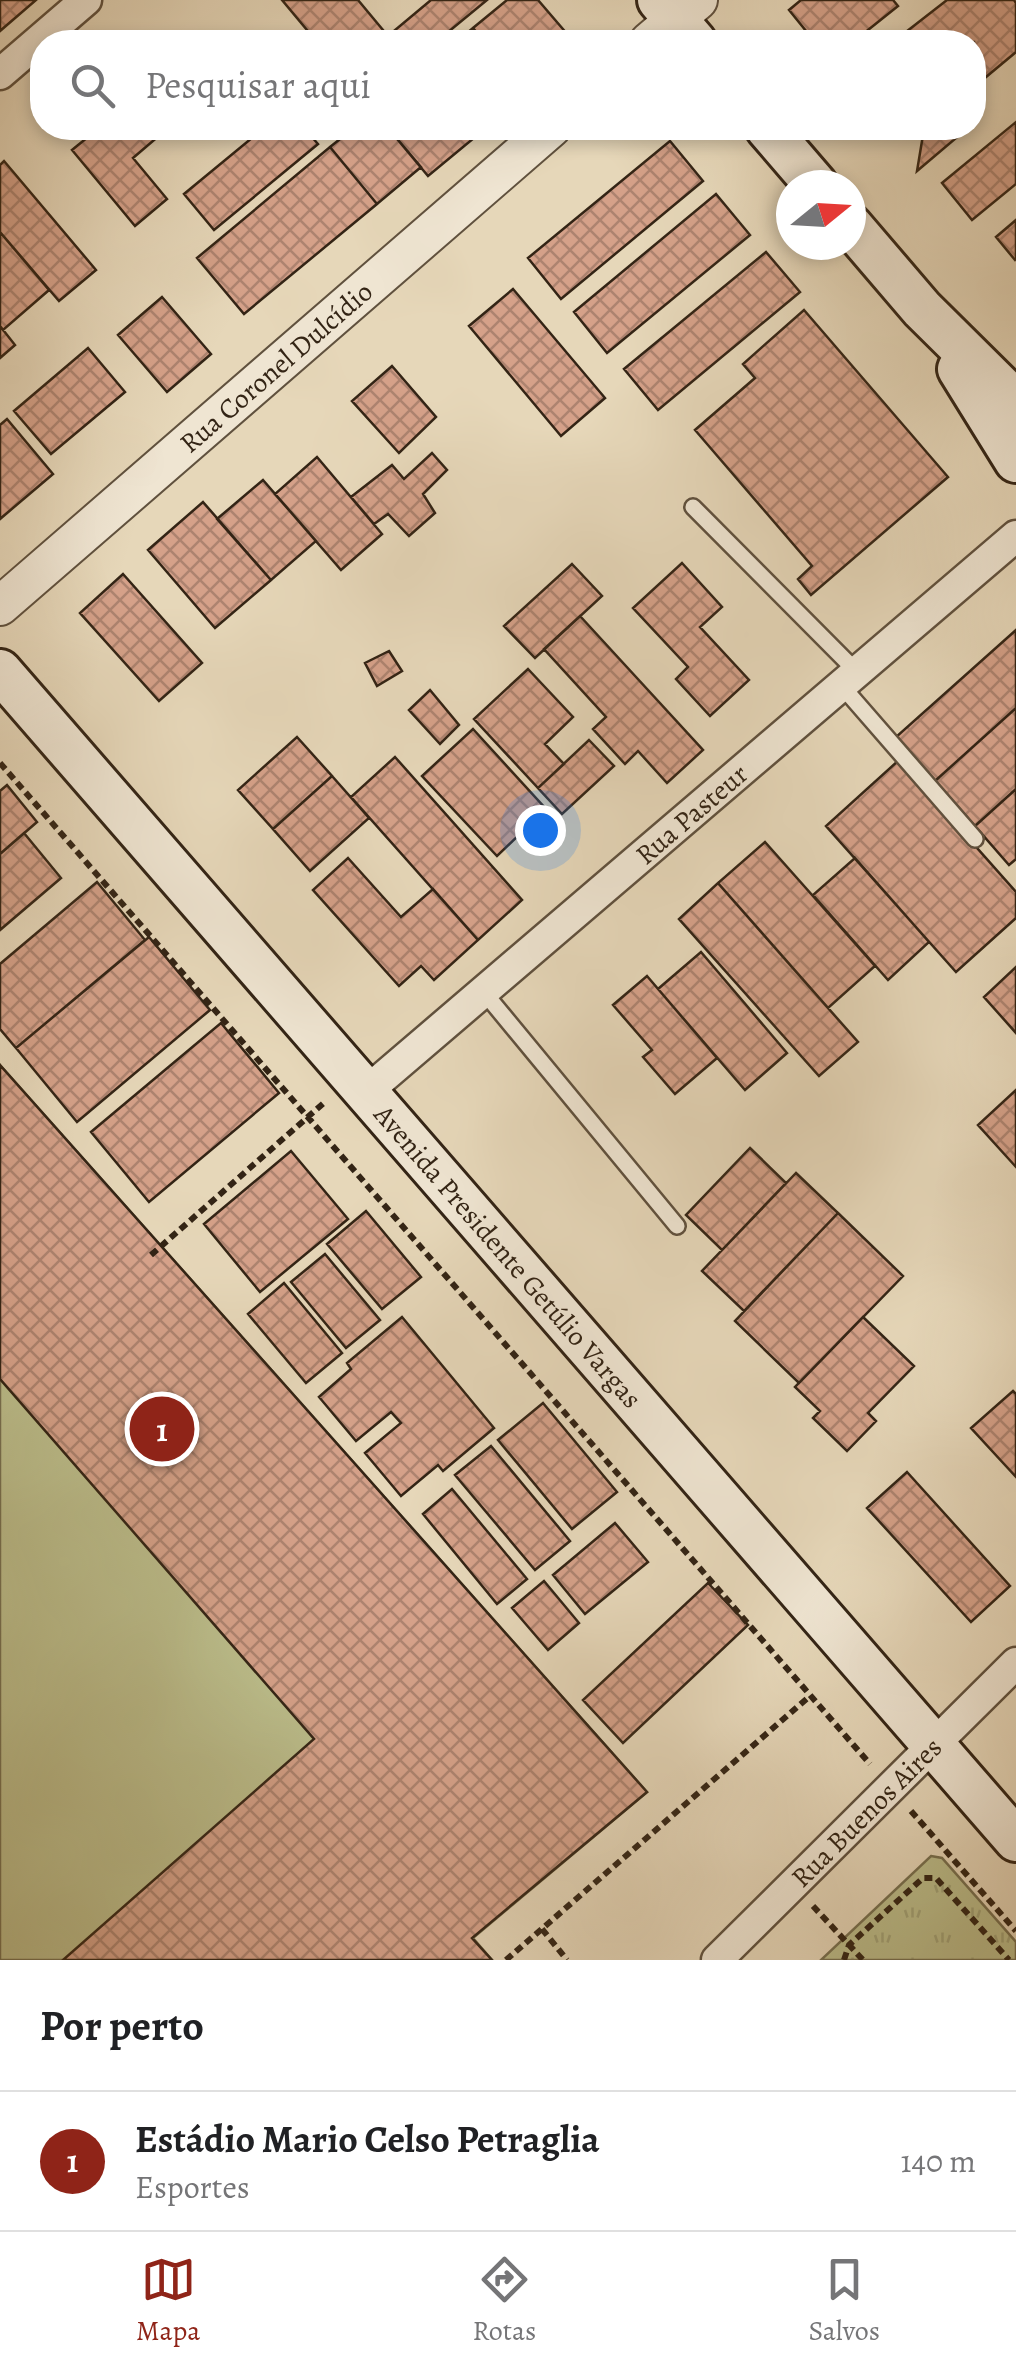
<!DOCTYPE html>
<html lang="pt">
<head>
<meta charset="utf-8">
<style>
  body { margin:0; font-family:Alegreya,serif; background:#f6f6f6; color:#202124 }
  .compass { position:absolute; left:776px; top:170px; width:90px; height:90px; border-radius:50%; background:#fff; box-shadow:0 5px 15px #0003; rotate:72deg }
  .you { position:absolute; left:540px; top:830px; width:35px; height:35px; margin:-25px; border:8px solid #fff; border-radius:50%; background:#1a73e8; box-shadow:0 0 0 15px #1a73e833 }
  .badge { display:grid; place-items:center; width:65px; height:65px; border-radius:50%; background:#8f2418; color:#fff; font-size:32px; font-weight:700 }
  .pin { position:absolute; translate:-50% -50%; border:5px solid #fff; box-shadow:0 2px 10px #0006 }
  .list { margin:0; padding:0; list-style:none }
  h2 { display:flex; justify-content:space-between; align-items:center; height:130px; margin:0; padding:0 40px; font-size:42px }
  h2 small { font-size:32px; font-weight:400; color:#757577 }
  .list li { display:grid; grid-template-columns:65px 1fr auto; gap:30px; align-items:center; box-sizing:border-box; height:140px; padding:0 40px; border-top:2px solid #e0e0e0 }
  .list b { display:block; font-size:38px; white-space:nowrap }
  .list p { margin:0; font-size:32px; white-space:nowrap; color:#757577 }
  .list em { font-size:32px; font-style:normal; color:#757577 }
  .icon { flex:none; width:55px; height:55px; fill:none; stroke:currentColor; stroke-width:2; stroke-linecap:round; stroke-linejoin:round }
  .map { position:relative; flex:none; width:1016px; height:1960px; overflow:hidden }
  .search { position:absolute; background:#fff; box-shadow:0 5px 15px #0003; left:30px; right:30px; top:30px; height:110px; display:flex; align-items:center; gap:25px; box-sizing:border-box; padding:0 35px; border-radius:40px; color:#757577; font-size:38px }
  .sheet { height:270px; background:#fff }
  nav { display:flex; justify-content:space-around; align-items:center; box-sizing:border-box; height:140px; border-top:2px solid #e0e0e0; background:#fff; font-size:28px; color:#757577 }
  nav a { display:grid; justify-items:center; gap:5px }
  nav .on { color:#8f2418 }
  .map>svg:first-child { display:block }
</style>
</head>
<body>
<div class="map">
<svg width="1016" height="1960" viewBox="0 0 1016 1960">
  <defs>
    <pattern id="park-tufts" width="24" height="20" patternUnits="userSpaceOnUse" patternTransform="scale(2.5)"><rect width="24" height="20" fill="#bbbd8b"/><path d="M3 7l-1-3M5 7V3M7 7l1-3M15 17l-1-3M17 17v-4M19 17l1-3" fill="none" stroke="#a1a277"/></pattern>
    <pattern id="building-cross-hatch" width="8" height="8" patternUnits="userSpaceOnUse" patternTransform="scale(2.5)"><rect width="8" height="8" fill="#d5a189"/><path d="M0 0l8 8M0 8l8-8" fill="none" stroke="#ad836f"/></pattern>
  </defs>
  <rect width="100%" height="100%" fill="#e6d7b9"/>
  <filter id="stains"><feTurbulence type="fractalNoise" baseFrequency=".002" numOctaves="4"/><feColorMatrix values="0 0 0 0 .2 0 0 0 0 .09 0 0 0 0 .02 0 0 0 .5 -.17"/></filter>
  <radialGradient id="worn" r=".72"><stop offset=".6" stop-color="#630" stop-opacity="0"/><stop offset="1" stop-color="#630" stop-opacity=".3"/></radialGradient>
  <path fill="url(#park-tufts)" stroke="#777050" stroke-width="2.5" d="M931,1856L942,1858L1016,1942V1960H821Z"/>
  <path fill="#bbbd8b" stroke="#777050" stroke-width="2.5" d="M0,1065L647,1792L473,1938L492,1960H0Z"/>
  <path fill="url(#building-cross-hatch)" stroke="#332415" stroke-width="2.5" d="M0,0H36L0,31Z
    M282,0H358L388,36L431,0H487L436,42H317Z
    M507,0H538L574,42H485L473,28Z
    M801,0H893L898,6L853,42H815L789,10Z
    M947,0H1014L1016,3V52L974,87V42H893Z
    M473,28L485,42H456Z
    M1016,122V184L972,220L942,183Z
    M99,128L167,129L133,158L167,199L135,226L72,150Z
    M264,128H304L318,144L214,230L184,194Z
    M354,128H388L421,167L377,204L330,147Z
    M388,128H486L428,176Z
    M915,128H962V133L917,171L924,129Z
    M670,141L703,181L561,299L528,258Z
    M330,147L377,204L244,314L197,258Z
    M4,161L96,270L59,301L0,232V165Z
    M716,194L750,235L607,353L574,312Z
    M1016,220V259L1015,260L996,237Z
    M0,232L49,290L3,330L0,326Z
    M766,252L800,292L658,410L624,369Z
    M513,289L605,398L561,436L469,326Z
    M162,297L211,354L167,392L118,335Z
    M804,310L948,477L811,595L798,579L812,566L695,430L755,378L743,364Z
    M0,326L15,345L0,358Z
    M88,348L125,392L51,454L14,411Z
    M392,366L436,417L399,453L352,401Z
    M7,419L53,474L0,519V425Z
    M432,453L447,470L423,494L435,513L409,536L388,514L374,524L351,497L392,465L404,479Z
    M317,457L382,534L341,570L275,494Z
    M263,480L316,541L271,580L217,519Z
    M203,502L271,580L215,628L148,550Z
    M682,563L722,607L700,627L749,680L710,716L676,679L688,667L633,608Z
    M572,564L602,596L535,658L504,626Z
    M123,574L202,663L159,701L80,613Z
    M580,616L703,750L667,783L638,751L625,764L593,729L606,717L544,649Z
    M1016,630V708L935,781L896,737Z
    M389,651L402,671L377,686L365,663Z
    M528,669L573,717L545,744L564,764L538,788L474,719Z
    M430,690L459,725L440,744L409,710Z
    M1016,708V789L975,826L935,781Z
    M473,729L546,809L497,856L422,776Z
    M297,737L332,776L273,829L238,790Z
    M589,740L614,766L562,814L538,788Z
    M395,757L522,900L478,940L351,797Z
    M899,760L1016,892V918L956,972L826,826Z
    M332,776L369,818L310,871L273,829Z
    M7,785L37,822L0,854V791Z
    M1016,789V859L1009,865L975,826Z
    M24,833L61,878L0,930V854Z
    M765,842L875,966L828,1008L718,883Z
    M348,858L401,917L433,889L478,940L434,980L421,966L399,986L313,890Z
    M855,858L929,942L888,980L813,895Z
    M97,882L145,940L16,1048L0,1029V964Z
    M718,883L858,1042L819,1076L679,919Z
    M149,937L210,1010L77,1122L16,1048Z
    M701,952L787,1053L745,1090L658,989Z
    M1016,967V1033L984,997Z
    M647,976L717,1058L675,1094L643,1057L652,1050L613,1005Z
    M221,1023L279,1093L149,1202L91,1132Z
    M0,1065L647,1792L472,1938L492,1960H63L314,1739L0,1379Z
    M1016,1090V1167L978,1125Z
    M750,1148L786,1183L722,1250L686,1215Z
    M291,1151L348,1219L260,1292L204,1224Z
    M796,1173L838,1213L744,1311L702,1271Z
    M366,1211L421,1277L382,1309L327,1244Z
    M838,1213L903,1276L799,1383L735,1321Z
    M325,1254L380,1320L346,1348L291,1282Z
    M284,1283L342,1353L306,1383L248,1314Z
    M402,1317L494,1428L443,1471L438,1465L401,1496L365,1453L401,1423L391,1412L356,1441L319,1397L351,1369L347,1363Z
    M863,1317L914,1366L868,1413L876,1421L847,1451L813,1418L820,1411L795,1387Z
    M1013,1391L1016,1394V1477L971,1428Z
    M543,1403L617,1492L572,1529L498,1440Z
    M491,1446L570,1541L535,1570L455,1475Z
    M907,1472L1010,1586L971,1622L867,1508Z
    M452,1489L527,1579L497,1604L423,1514Z
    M615,1523L648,1562L585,1614L553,1575Z
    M544,1581L579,1623L548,1650L512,1608Z
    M708,1583L748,1625L623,1743L583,1700Z"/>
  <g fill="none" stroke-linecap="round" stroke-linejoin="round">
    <g stroke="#60513e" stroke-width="20">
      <path id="service" d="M693,507L857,672
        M841,685L975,839
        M483,991L677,1226"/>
    </g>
    <g stroke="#60513e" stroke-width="35">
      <g id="minor">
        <path d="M0,74L86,0"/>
        <path id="s1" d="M366,1092L1016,536"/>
        <path id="s2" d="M717,1960L1016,1663"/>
      </g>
    </g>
    <g stroke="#60513e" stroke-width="42">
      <g id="tertiary">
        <path d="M649,42L698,0"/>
        <path id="s3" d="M0,606L551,128"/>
      </g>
    </g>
    <g stroke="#332415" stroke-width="48">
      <g id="secondary">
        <path d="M659,0L695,42"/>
        <path d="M767,128L816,185"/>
        <path d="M851,226L922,309L1016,402"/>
        <path d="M959,369L1016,461"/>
        <path id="s4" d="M0,671L1016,1840"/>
      </g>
    </g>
    <path stroke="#332415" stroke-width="6" stroke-dasharray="8 5" stroke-linecap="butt" d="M0,763L870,1764
      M151,1255L326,1101
      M911,1811L1016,1931
      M813,1906L863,1960
      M542,1929L567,1960
      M506,1960L810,1696
      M844,1960L849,1945L923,1878H936L1009,1960"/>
    <use href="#service" stroke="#efe5d2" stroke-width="15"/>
    <use href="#minor" stroke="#efe5d2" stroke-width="30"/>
    <use href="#tertiary" stroke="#efe5d2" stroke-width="38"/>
    <use href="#secondary" stroke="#efe5d2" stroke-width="42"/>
  </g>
  <g text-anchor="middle" stroke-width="9" stroke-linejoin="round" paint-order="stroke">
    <g font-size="28" fill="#332415" stroke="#efe5d2">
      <text dy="10" stroke="none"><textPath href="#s3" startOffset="365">Rua Coronel Dulcídio</textPath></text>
      <text dy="10" stroke="none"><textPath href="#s1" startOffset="428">Rua Pasteur</textPath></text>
      <text dy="10" stroke="none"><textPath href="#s4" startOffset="775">Avenida Presidente Getúlio Vargas</textPath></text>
      <text dy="10" stroke="none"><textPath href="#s2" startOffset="210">Rua Buenos Aires</textPath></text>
    </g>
  </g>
  <rect width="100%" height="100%" filter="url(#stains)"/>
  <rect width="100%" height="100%" fill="url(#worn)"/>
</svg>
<svg class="compass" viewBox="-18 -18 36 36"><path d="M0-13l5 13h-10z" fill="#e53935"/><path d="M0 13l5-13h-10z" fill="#757577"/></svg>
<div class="you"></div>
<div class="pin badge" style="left:162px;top:1429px">1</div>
<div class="search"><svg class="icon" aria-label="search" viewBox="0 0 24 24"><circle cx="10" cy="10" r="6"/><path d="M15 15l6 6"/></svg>Pesquisar aqui</div>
</div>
<section class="sheet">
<h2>Por perto<small></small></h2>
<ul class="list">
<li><span class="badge">1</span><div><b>Estádio Mario Celso Petraglia</b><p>Esportes</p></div><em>140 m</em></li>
</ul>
</section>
<nav>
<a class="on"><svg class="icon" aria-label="map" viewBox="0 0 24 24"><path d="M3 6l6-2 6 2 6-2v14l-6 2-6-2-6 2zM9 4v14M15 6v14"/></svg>Mapa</a>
<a><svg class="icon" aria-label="directions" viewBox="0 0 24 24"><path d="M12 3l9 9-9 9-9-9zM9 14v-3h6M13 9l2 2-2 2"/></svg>Rotas</a>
<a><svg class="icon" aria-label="saved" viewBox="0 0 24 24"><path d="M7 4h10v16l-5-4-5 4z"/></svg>Salvos</a>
</nav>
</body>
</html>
